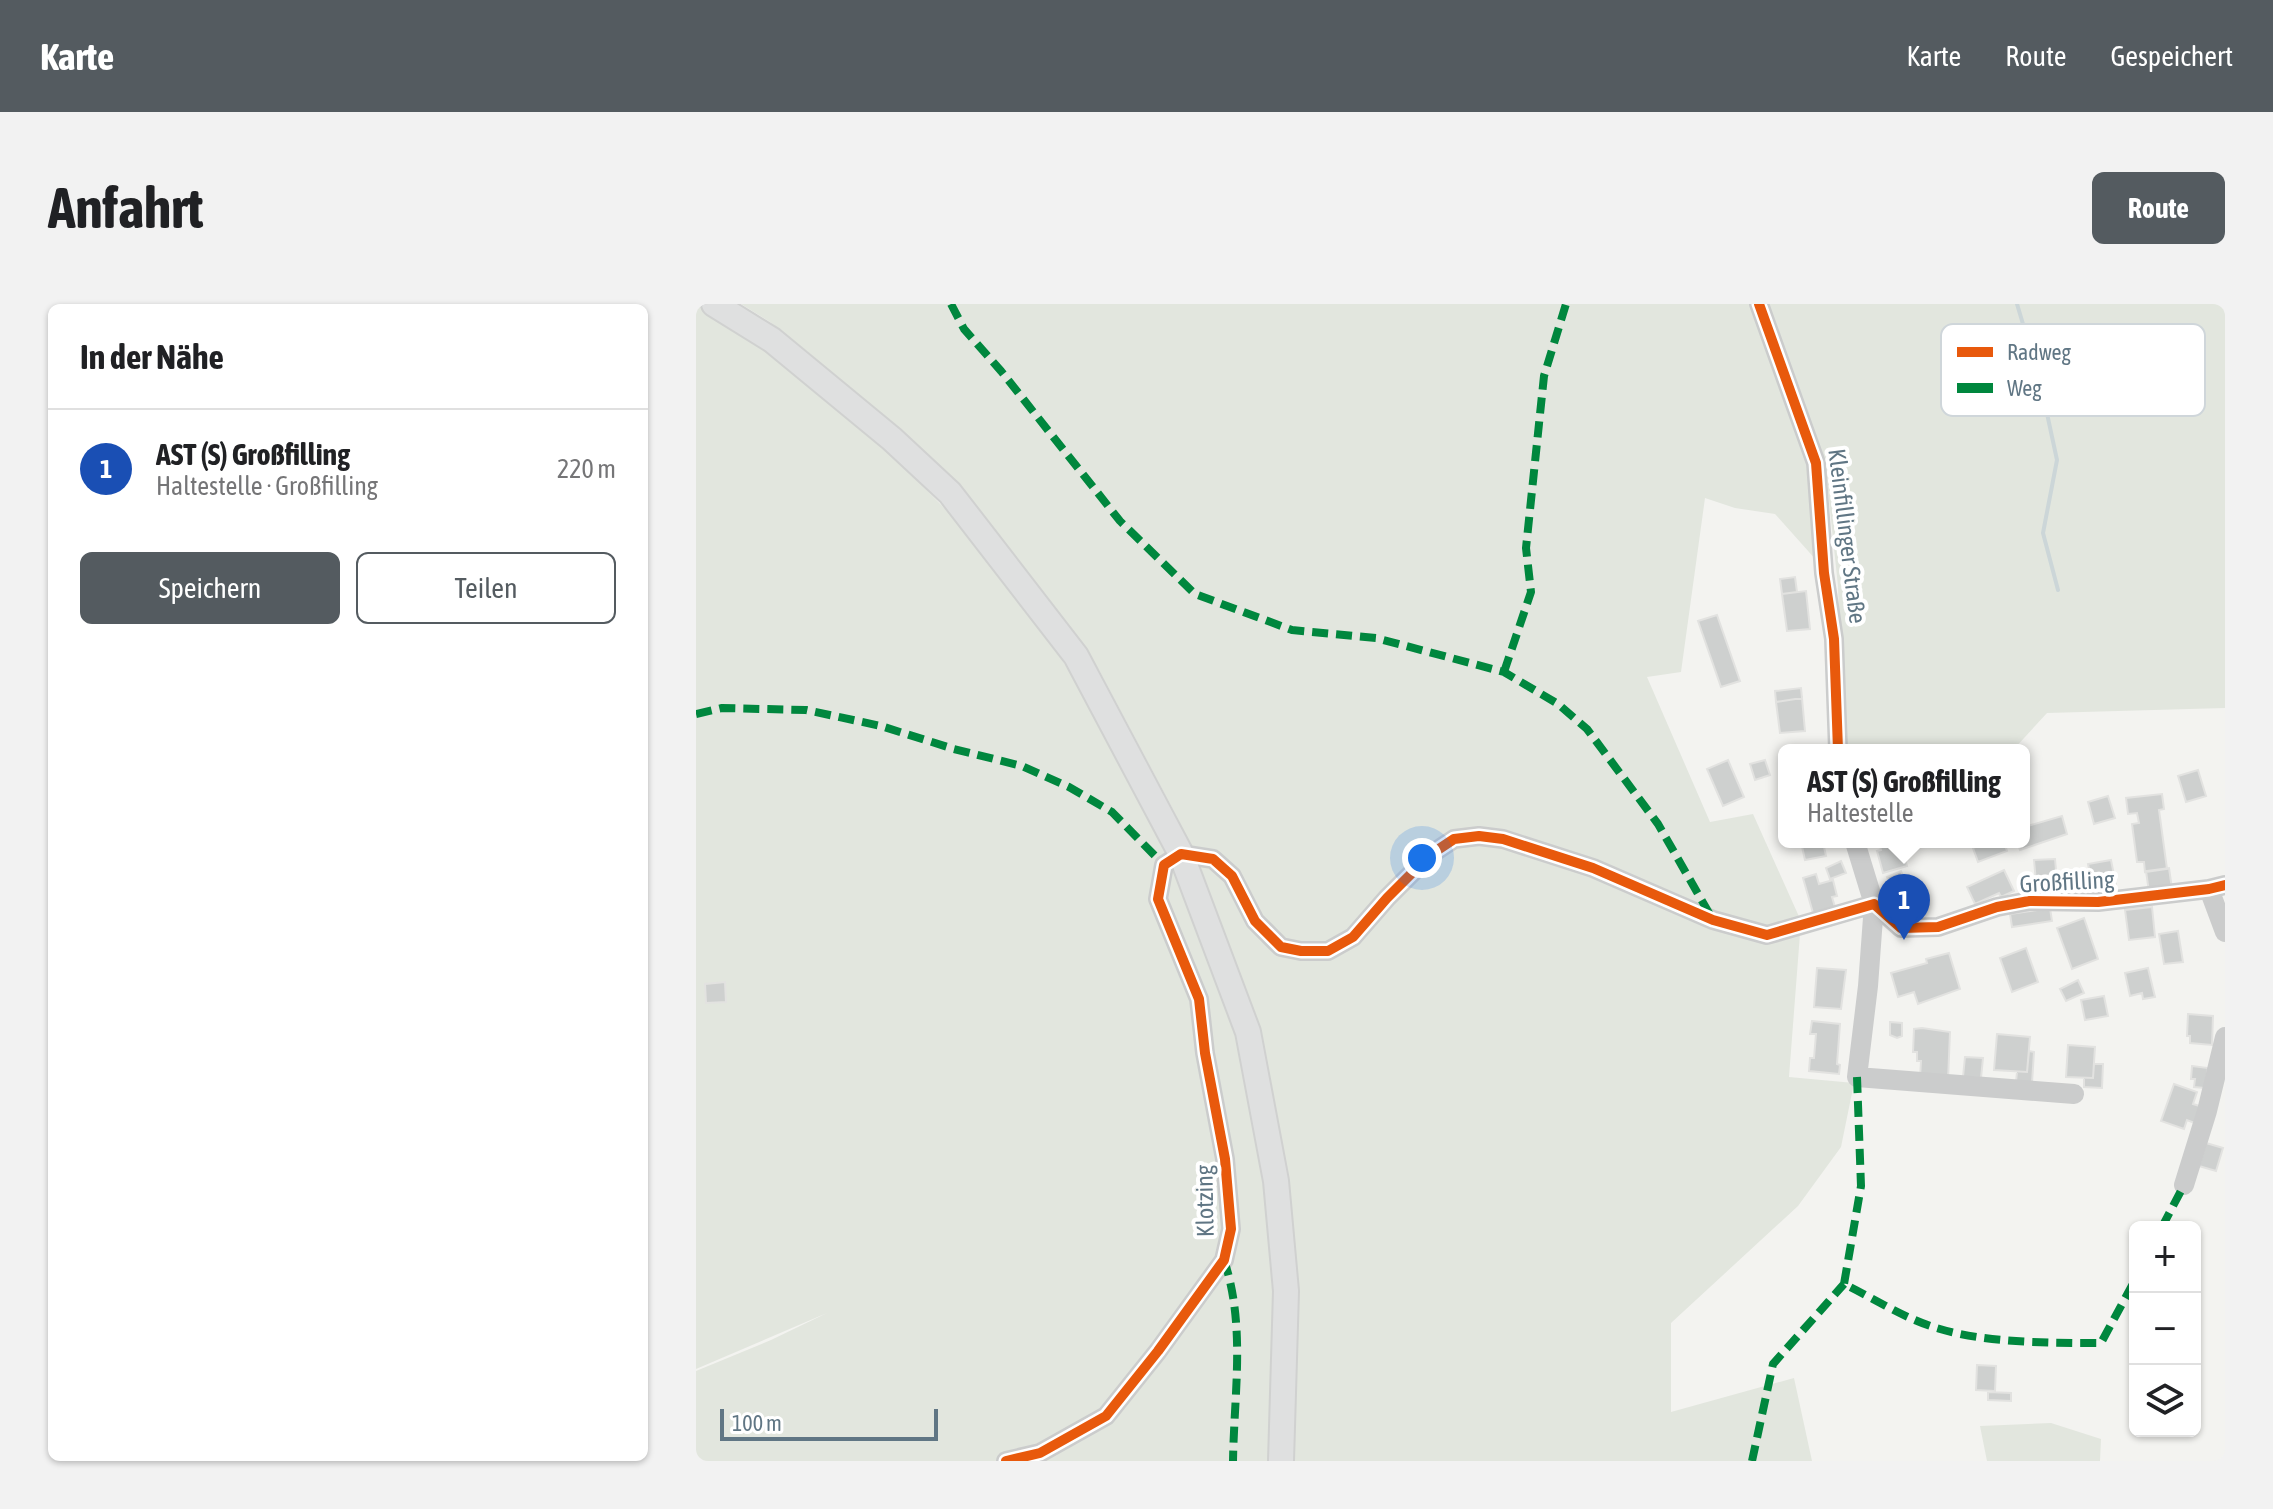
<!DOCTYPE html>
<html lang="de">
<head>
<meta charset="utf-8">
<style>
  body { margin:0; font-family:"Asap Condensed",sans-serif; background:#f2f2f2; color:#202124 }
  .controls { position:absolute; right:24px; bottom:24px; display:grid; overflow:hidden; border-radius:12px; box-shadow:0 2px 6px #0004 }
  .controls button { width:72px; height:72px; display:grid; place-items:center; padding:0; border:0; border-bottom:2px solid #e0e0e0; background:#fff; color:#202124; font:40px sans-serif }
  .scale { position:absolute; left:24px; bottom:20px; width:218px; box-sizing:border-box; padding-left:8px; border:4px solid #607684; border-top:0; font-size:22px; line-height:28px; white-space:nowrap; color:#607684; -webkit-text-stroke:6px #fff; paint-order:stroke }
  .you { position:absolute; left:726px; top:554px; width:28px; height:28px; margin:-20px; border:6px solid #fff; border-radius:50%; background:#1a73e8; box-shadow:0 0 0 12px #1a73e833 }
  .badge { display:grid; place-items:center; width:52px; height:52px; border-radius:50%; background:#545b60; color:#fff; font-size:26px; font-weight:700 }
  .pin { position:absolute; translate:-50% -66px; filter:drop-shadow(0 2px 4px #0008) }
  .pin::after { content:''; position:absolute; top:42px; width:28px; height:24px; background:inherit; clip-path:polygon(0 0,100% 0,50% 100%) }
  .popup { position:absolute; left:1082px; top:440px; width:252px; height:104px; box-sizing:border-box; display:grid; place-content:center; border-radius:12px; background:#fff; filter:drop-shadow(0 2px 6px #0005); font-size:26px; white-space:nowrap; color:#757577 }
  .popup b { font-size:30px; color:#202124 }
  .popup::after { content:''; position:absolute; left:50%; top:100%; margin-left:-16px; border:16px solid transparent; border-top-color:#fff }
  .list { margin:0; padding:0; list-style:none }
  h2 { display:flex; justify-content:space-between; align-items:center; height:104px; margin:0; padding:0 32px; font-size:34px }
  h2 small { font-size:26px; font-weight:400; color:#757577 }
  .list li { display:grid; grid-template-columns:52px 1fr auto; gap:24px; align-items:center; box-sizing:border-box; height:120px; padding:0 32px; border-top:2px solid #e0e0e0 }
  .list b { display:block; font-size:30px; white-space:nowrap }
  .list p { margin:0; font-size:26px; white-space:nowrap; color:#757577 }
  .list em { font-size:26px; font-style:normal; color:#757577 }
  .actions { display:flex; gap:16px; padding:24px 32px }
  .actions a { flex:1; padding:18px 0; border:2px solid #545b60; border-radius:12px; text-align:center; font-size:28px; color:#545b60 }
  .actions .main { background:#545b60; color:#fff }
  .icon { flex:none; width:44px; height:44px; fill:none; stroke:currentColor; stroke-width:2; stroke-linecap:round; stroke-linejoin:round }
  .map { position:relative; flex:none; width:1529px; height:1157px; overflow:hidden; border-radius:12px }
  header { display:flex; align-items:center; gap:48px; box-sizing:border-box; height:112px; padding:0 40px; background:#545b60; color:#fff }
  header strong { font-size:38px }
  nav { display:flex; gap:44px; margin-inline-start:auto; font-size:28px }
  .intro { display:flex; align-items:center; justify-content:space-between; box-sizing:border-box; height:192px; padding:0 48px }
  h1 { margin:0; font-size:56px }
  .button { padding:20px 36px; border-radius:12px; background:#545b60; color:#fff; font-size:28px; font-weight:700 }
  main { display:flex; gap:48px; padding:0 48px }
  aside { flex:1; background:#fff; border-radius:12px; box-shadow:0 2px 6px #0004 }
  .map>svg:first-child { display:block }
</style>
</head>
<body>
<header>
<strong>Karte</strong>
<nav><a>Karte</a><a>Route</a><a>Gespeichert</a></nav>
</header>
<div class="intro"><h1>Anfahrt</h1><a class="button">Route</a></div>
<main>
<aside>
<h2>In der Nähe<small></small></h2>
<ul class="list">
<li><span class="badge" style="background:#1a4fb4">1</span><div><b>AST (S) Großfilling</b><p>Haltestelle · Großfilling</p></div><em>220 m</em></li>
</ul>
<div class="actions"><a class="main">Speichern</a><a>Teilen</a></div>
</aside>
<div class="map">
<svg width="1529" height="1157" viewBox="0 0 1529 1157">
  <rect width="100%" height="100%" fill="#f3f3f0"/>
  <path fill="#e2e6de" d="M0,0L89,58L202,157L261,217L333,306L385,385L493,585L538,717L557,810L569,886L577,996L572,1157H0V1067L75,1036L131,1009L0,1065Z
    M45,0H1059L1113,154L1121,257L1079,210L1039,204L1009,194L985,368L951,373L1014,518L1057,510L1105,617L1093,773L1158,779L1145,843L1102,902L975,1019V1108L1098,1074L1116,1157H592L557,707L519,603L482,515L403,366L354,298L252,171L112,48L74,18Z
    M1065,0H1529V404L1351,409L1317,446H1147L1142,282L1130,168Z
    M1355,1119L1405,1135L1404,1157H1291L1284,1122Z"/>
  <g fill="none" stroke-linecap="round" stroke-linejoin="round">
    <path stroke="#ccd6d8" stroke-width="4" d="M1321,0L1344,77L1361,156L1347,229L1362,286"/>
  </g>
  <path fill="#ced0cf" stroke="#e2e2e0" stroke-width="2" d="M1099,273L1101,288L1086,290L1084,275Z
    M1110,287L1114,325L1091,327L1086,290Z
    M1021,311L1044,377L1025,383L1002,317Z
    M1105,384L1106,394L1080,398L1079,387Z
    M1106,394L1109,427L1084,429L1080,398Z
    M1032,456L1048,493L1027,502L1011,465Z
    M1069,456L1074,471L1059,476L1054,460Z
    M1502,466L1510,492L1490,498L1482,472Z
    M1466,490L1468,505L1463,506L1471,565L1449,568L1448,558H1441L1436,520L1443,519L1441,509L1432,510L1430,494Z
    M1412,492L1419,514L1398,520L1392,498Z
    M1366,512L1371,530L1324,546L1321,538H1328V523Z
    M1105,538H1127L1130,552L1109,556Z
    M1183,538H1209L1205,540L1211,562L1187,569L1181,547L1185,546Z
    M1281,538H1308L1311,547L1282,558L1277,544L1282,542Z
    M1359,555L1361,577L1340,578L1338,556Z
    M1415,556L1422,591L1399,595L1392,560Z
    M1145,557L1150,569L1134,575L1130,564Z
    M1473,564L1476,585L1453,588L1450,567Z
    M1308,566L1318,587L1305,593L1303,589L1279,600L1271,583Z
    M1205,567L1212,585L1198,591L1191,573Z
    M1120,570L1123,580L1137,576L1141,592L1136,593L1139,603L1117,609L1107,574Z
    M1456,603L1459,633L1433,636L1429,606Z
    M1354,604L1356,617L1316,623L1314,610Z
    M1388,614L1402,655L1376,665L1361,624Z
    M1482,627L1487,658L1468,660L1463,630Z
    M1330,644L1342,678L1316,688L1304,654Z
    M1253,649L1264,685L1222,700L1218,688L1202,693L1195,669L1231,659L1230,655Z
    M1121,664L1150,666L1145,705L1118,703Z
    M1452,664L1459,693L1447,695L1446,689L1434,692L1429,669Z
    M1382,676L1388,689L1370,697L1364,685Z
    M29,678L30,698L10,699L9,680Z
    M1408,692L1412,712L1389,716L1385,696Z
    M1492,710L1517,712L1516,741L1494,739V732H1491Z
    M1116,717L1144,720L1141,760L1144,761L1143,770L1113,767L1114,754H1118L1120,730H1114Z
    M1194,718L1206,719V732L1201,734L1194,731Z
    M1226,724L1254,728L1252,776L1224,774L1225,757H1221V748H1217L1218,725Z
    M1301,730L1334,733L1331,768L1298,766Z
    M1372,741L1399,743L1397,774L1370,773Z
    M1333,747L1338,748L1336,779L1320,778L1321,768H1331Z
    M1269,753L1287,754L1285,774L1267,773Z
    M1398,760H1407L1406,784L1388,783V774H1397Z
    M1496,762L1512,764L1509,784L1498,783L1499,775H1495Z
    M1478,780L1501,788L1497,800L1507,803L1501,820L1491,816L1488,825L1465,817Z
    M1510,839L1527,844L1520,867L1503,862Z
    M1281,1061L1300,1062L1299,1087L1280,1086Z
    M1292,1088L1315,1089V1097L1292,1096Z"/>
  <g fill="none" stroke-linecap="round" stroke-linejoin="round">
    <g stroke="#d0d1d0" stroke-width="28">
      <path id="major" d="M18,0L76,36L196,135L254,189L380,352L485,550L552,728L580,877L590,987L585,1157"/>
    </g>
    <path stroke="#cbcccc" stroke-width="20" d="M1063,0L1120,159L1128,269L1138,335L1142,446
      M1159,538L1178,600L1172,682L1161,773L1378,790
      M1513,585L1529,628
      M1178,600L1205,624L1242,623L1301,603L1333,597L1402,598L1513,585L1529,581
      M1488,881L1511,807L1529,733
      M310,1157L344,1149L410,1112L462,1047L528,956L535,925L529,855L509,749L503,695L462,595L468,561L485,550L517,555L536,572L559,617L585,643L605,647H632L657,633L691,594L734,551L758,535L783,532L807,535L897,564L1017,616L1071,631L1178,600"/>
    <use href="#major" stroke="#dfe0e0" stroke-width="24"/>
    <path stroke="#00873e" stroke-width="8" stroke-dasharray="16 8" stroke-linecap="butt" d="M255,0L268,25L305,67L424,217L499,290L596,326L680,334L808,368L862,400L891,425L962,520L1017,616
      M808,368L835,288L830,244L848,72L870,0
      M0,410L26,404L110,406L185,422L258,445L326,462L373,483L416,508L468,561
      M1161,773L1165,882L1148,980C1179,995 1211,1016 1244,1025C1291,1039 1356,1039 1405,1039L1439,976
      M1466,923L1488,881
      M528,956C550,1022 538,1089 537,1157
      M1056,1157L1077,1060L1148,980"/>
    <g stroke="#fff" stroke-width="15">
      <path id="cycleway" d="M1063,0L1120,159L1128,269L1138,335L1142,446
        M310,1157L344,1149L410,1112L462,1047L528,956L535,925L529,855L509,749L503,695L462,595L468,561L485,550L517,555L536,572L559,617L585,643L605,647H632L657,633L691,594L734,551L758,535L783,532L807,535L897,564L1017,616L1071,631L1178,600L1205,624L1242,623L1301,603L1333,597L1402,598L1513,585L1529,581"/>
    </g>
    <use href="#cycleway" stroke="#e8590c" stroke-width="10"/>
  </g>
  <g text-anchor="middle" stroke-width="8" stroke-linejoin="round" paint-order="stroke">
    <g font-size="24" fill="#607684" stroke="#fff">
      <text transform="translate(1151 232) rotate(83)" y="8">Kleinfillinger Straße</text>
      <text transform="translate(1371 578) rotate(-3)" y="8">Großfilling</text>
      <text transform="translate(509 897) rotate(-91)" y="8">Klotzing</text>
    </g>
  </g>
  <rect x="1245" y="20" width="264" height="92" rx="12" fill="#fff" stroke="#cfd6da" stroke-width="2"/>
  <rect x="1261" y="43" width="36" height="10" fill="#e8590c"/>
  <rect x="1261" y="79" width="36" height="10" fill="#00873e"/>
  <g font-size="22" fill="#607684">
    <text x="1311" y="56">Radweg</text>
    <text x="1311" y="92">Weg</text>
  </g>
</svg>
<div class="controls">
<button>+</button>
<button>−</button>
<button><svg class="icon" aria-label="layers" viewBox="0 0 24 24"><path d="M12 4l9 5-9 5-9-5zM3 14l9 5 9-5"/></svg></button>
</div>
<div class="scale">100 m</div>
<div class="you"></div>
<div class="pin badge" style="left:1208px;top:636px;background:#1a4fb4">1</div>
<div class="popup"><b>AST (S) Großfilling</b>Haltestelle</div>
</div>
</main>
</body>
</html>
